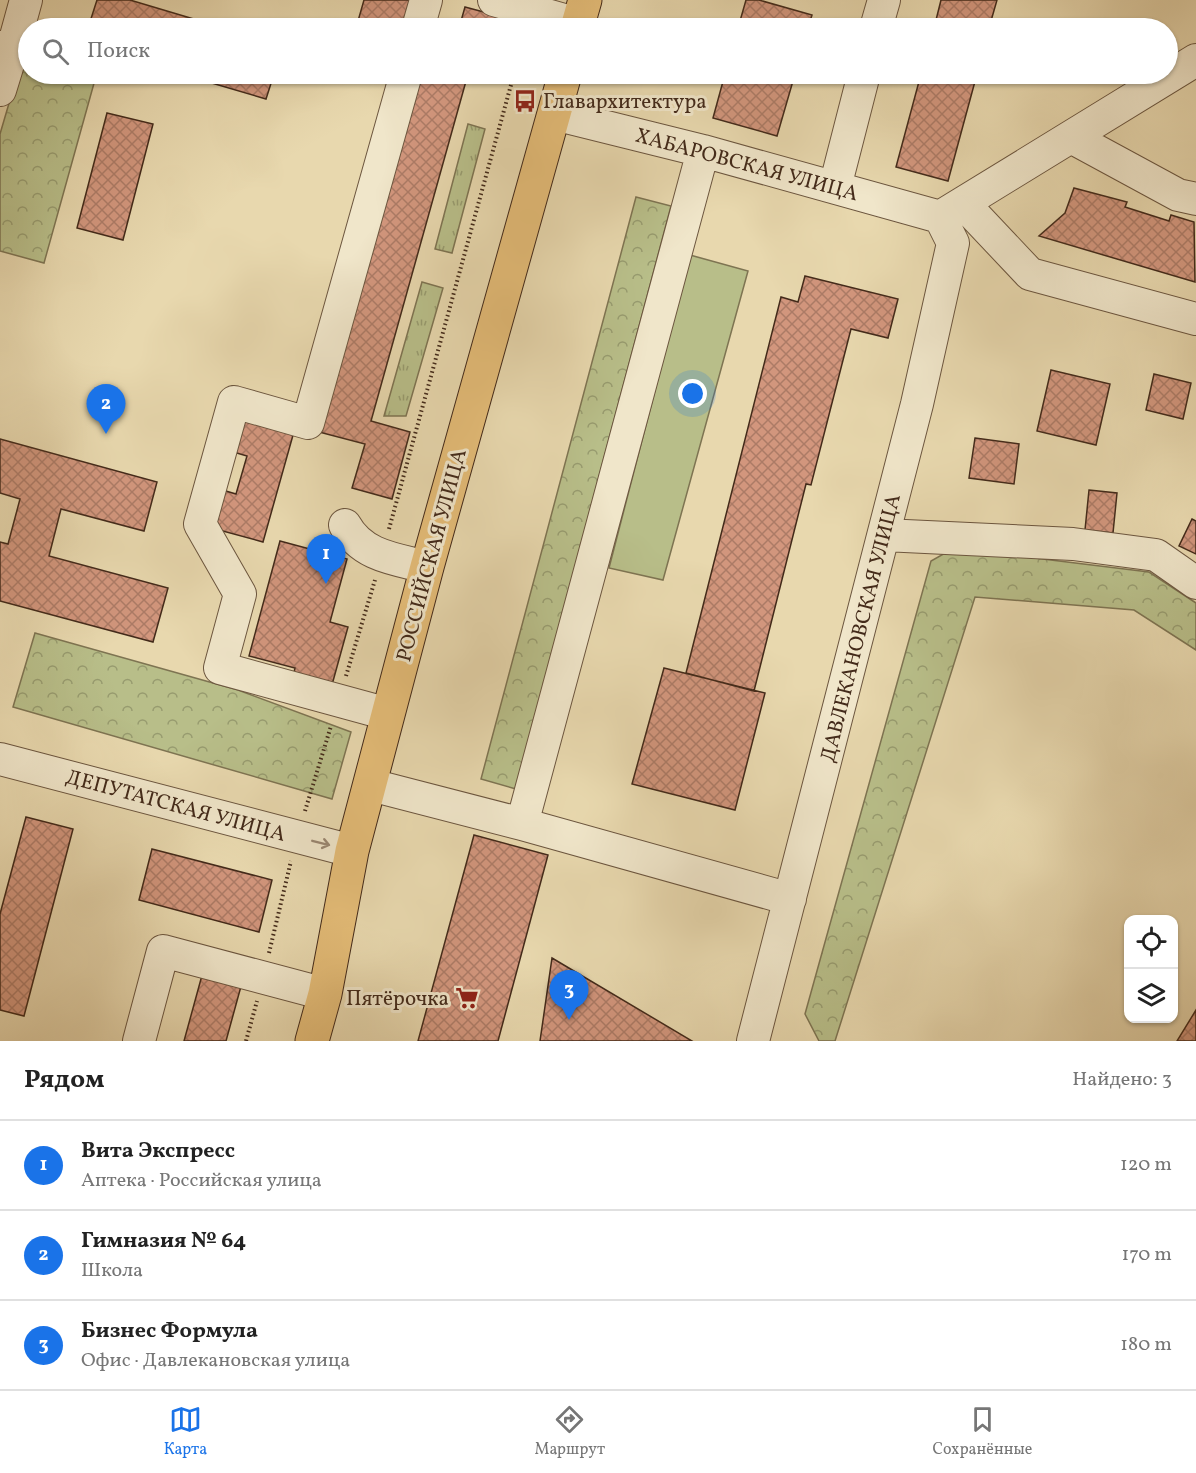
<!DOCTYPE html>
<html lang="ru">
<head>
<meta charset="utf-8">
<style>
  body { margin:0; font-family:Vollkorn,serif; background:#f6f6f6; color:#222 }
  .controls { position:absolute; right:18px; bottom:18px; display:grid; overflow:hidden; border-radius:12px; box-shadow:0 2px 4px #0004 }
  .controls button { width:54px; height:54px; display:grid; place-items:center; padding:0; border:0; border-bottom:2px solid #e0e0e0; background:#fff; color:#222; font:30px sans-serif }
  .you { position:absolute; left:693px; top:394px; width:21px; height:21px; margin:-15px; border:4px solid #fff; border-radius:50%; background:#1a73e8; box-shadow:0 0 0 9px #1a73e833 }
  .badge { display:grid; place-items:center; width:39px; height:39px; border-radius:50%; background:#1a73e8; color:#fff; font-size:20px; font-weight:700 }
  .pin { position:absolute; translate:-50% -50px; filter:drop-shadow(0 2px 3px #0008) }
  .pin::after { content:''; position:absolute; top:32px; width:21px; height:18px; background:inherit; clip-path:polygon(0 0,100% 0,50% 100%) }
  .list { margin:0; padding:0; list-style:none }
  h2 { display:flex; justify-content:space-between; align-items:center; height:78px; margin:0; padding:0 24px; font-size:26px }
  h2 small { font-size:20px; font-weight:400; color:#767676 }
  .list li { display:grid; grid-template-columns:39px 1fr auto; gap:18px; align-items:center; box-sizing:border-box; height:90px; padding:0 24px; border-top:2px solid #e0e0e0 }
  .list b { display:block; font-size:22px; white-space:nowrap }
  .list p { margin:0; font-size:20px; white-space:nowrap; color:#767676 }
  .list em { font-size:20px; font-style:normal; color:#767676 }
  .icon { flex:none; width:33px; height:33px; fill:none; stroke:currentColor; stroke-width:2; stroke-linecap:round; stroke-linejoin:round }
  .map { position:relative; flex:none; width:1196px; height:1041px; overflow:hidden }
  .search { position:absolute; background:#fff; box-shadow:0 2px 4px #0004; left:18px; right:18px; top:18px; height:66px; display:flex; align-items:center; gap:15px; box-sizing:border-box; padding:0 21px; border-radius:33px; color:#767676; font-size:22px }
  .sheet { height:348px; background:#fff }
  nav { display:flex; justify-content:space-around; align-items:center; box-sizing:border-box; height:84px; border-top:2px solid #e0e0e0; background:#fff; font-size:16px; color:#767676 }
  nav a { display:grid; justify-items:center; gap:3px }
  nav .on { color:#1a73e8 }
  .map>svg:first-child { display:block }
</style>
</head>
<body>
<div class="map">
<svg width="1196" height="1041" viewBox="0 0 1196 1041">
  <defs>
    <pattern id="grass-tufts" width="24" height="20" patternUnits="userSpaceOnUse" patternTransform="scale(1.5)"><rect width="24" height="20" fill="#b8be89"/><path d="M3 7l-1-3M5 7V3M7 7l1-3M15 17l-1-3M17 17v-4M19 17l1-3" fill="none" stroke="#979b6f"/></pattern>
    <pattern id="forest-crowns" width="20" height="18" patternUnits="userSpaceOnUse" patternTransform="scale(1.5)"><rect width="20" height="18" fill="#b8be89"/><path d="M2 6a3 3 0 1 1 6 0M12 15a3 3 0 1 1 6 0" fill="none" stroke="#979b6f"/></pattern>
    <pattern id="building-cross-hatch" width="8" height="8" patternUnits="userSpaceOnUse" patternTransform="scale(1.5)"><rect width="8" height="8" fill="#d2967d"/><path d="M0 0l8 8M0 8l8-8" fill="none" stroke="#ac7b66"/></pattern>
  </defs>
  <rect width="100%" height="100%" fill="#e8d8ae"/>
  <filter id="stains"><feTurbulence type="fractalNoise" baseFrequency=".00333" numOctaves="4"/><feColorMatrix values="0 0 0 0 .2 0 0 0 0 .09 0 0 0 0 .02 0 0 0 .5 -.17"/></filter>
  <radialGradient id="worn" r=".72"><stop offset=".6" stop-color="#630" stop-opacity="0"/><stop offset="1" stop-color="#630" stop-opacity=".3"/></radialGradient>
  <path fill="url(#grass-tufts)" stroke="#7e7452" stroke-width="1.5" d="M468,124L485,129L452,253L435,249Z
    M422,282L443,288L406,416H384Z"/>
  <path fill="url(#forest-crowns)" stroke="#7e7452" stroke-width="1.5" d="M22,59L28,60V74H85L96,76L44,263L0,251V134Z
    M636,197L671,206L516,789L481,779Z
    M954,548L1149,572L1196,603V650L1134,610L975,597L835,1041H819L805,1014L931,561Z
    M35,633L238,690L351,732L332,799L13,707Z"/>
  <path fill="#b8be89" stroke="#7e7452" stroke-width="1.5" d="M690,255L748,271L663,580L609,568Z"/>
  <path fill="url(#building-cross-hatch)" stroke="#432a1a" stroke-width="1.5" d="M97,0H130L224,28H88Z
    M364,0H412L404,28H356Z
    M746,0H759L812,15L808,28H738Z
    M941,0H997L989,28H934Z
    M465,7L510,19L508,28H459Z
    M181,74H274L266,99Z
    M420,74H495L493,81L468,74L371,421L410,432L392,499L352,488L365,444L319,432Z
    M725,74H795L777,136L713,118Z
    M921,74H977L948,181L896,167Z
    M107,113L153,124L123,240L77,228Z
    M1074,188L1127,202L1125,207L1169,221L1171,215L1194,222L1195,282L1039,236L1065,213Z
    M805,276L898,299L888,338L851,329L811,485L806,484L754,691L686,673L781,297L798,302Z
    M1051,370L1110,384L1096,445L1037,431Z
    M1154,374L1191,383L1183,419L1146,410Z
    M240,413L295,428L263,542L208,527L219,489L236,494L247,456L230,451Z
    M975,438L1019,444L1014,484L969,478Z
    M0,439L157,482L144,531L61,509L49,556L168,588L153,642L0,601V542L8,544L20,499L0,493Z
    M1089,490L1117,493L1113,533L1085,530Z
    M1192,519L1196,521V554L1179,546Z
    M280,541L347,559L330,622L348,627L330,692L292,682L295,668L249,656Z
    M664,668L765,693L735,810L632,784Z
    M26,817L73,829L24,1016L0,1010V914Z
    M474,835L548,855L498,1041H418Z
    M152,849L272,880L259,932L139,900Z
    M552,958L692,1041H540Z
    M204,968L243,979L226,1041H184Z
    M1196,1010V1041H1177Z"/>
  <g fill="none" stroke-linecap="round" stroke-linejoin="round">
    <g stroke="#6c563f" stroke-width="34">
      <path id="minor" d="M494,0L578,24
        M418,28L426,0
        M876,28L884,0
        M0,47L12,51L0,90
        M12,51L26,0
        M554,114L703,151L940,217
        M1071,137L1178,195L1196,199
        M835,187L864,74
        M963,203L1030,274L1196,319
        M940,217L1196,60
        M345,525C362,556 395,559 427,567
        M884,535L1073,544L1156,555L1196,583
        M388,714L220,668L240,594L200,524L234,402L308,423L406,74
        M0,759L352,851
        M371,785L522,824L790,899
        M522,824L703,151
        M139,1041L163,951L325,994
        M753,1041L917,404L953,243L940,217"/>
    </g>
    <g stroke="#432a1a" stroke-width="35">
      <path id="major" d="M577,28L585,0
        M312,1041L325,994L352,851L427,567L565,74"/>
    </g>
    <path stroke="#432a1a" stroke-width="4" stroke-dasharray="1.5 3" stroke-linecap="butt" d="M389,529L514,74
      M346,676L375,580
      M305,811L331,726
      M269,953L291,861
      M246,1041L257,1001"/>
    <use href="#minor" stroke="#f0e6ca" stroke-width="32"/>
    <use href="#major" stroke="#e4bc77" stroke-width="33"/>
  </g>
  <defs><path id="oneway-shaft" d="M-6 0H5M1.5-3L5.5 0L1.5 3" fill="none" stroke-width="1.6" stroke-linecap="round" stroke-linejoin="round" transform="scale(1.5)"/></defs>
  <use stroke="#9a8872" href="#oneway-shaft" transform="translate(321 843) rotate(14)"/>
  <defs>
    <g id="bus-bare" transform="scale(1.8)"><path d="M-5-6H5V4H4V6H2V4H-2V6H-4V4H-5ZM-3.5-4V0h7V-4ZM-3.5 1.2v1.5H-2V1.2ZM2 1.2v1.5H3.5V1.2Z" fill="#8f2418" stroke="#f0e6ca" stroke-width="2.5" paint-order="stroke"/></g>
    <g id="supermarket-bare" transform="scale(1.8)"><path d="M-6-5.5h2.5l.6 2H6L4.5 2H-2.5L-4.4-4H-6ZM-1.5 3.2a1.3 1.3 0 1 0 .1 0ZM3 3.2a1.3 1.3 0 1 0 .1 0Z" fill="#8f2418" stroke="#f0e6ca" stroke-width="2.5" paint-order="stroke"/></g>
  </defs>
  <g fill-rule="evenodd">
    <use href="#bus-bare" x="525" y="101"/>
    <use href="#supermarket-bare" x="467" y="998"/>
  </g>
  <g text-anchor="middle" stroke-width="6" stroke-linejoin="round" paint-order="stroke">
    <g font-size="21" fill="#432a1a" stroke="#f0e6ca" text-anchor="start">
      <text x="543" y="108">Главархитектура</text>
      <text x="449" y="1005" text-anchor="end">Пятёрочка</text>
    </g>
    <g font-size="21" fill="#432a1a" stroke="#f0e6ca">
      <text transform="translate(747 164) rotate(15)" y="7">ХАБАРОВСКАЯ УЛИЦА</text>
      <text transform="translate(431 555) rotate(-75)" y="7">РОССИЙСКАЯ УЛИЦА</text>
      <text transform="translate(860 628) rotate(-76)" y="7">ДАВЛЕКАНОВСКАЯ УЛИЦА</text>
      <text transform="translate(176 805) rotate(15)" y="7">ДЕПУТАТСКАЯ УЛИЦА</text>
    </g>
  </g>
  <rect width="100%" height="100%" filter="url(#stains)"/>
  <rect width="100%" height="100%" fill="url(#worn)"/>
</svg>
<div class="controls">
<button><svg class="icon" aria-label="locate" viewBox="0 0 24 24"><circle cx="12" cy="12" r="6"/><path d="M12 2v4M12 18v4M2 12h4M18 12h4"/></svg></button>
<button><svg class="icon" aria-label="layers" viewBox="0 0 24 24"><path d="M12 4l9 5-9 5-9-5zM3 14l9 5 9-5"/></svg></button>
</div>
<div class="you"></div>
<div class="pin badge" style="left:326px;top:584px">1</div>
<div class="pin badge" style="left:106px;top:434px">2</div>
<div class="pin badge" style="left:569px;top:1020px">3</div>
<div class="search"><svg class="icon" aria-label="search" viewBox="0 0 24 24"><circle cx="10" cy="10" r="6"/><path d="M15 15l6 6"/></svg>Поиск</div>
</div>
<section class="sheet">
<h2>Рядом<small>Найдено: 3</small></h2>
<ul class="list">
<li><span class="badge">1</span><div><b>Вита Экспресс</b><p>Аптека · Российская улица</p></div><em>120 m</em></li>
<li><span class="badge">2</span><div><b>Гимназия № 64</b><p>Школа</p></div><em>170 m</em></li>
<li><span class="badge">3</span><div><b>Бизнес Формула</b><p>Офис · Давлекановская улица</p></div><em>180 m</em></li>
</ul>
</section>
<nav>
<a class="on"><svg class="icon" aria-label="map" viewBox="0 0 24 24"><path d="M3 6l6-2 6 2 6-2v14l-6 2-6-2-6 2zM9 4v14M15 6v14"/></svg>Карта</a>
<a><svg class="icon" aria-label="directions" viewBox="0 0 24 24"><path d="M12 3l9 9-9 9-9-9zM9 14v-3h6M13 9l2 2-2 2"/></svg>Маршрут</a>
<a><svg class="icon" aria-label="saved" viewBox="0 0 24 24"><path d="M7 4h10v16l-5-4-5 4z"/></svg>Сохранённые</a>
</nav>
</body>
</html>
